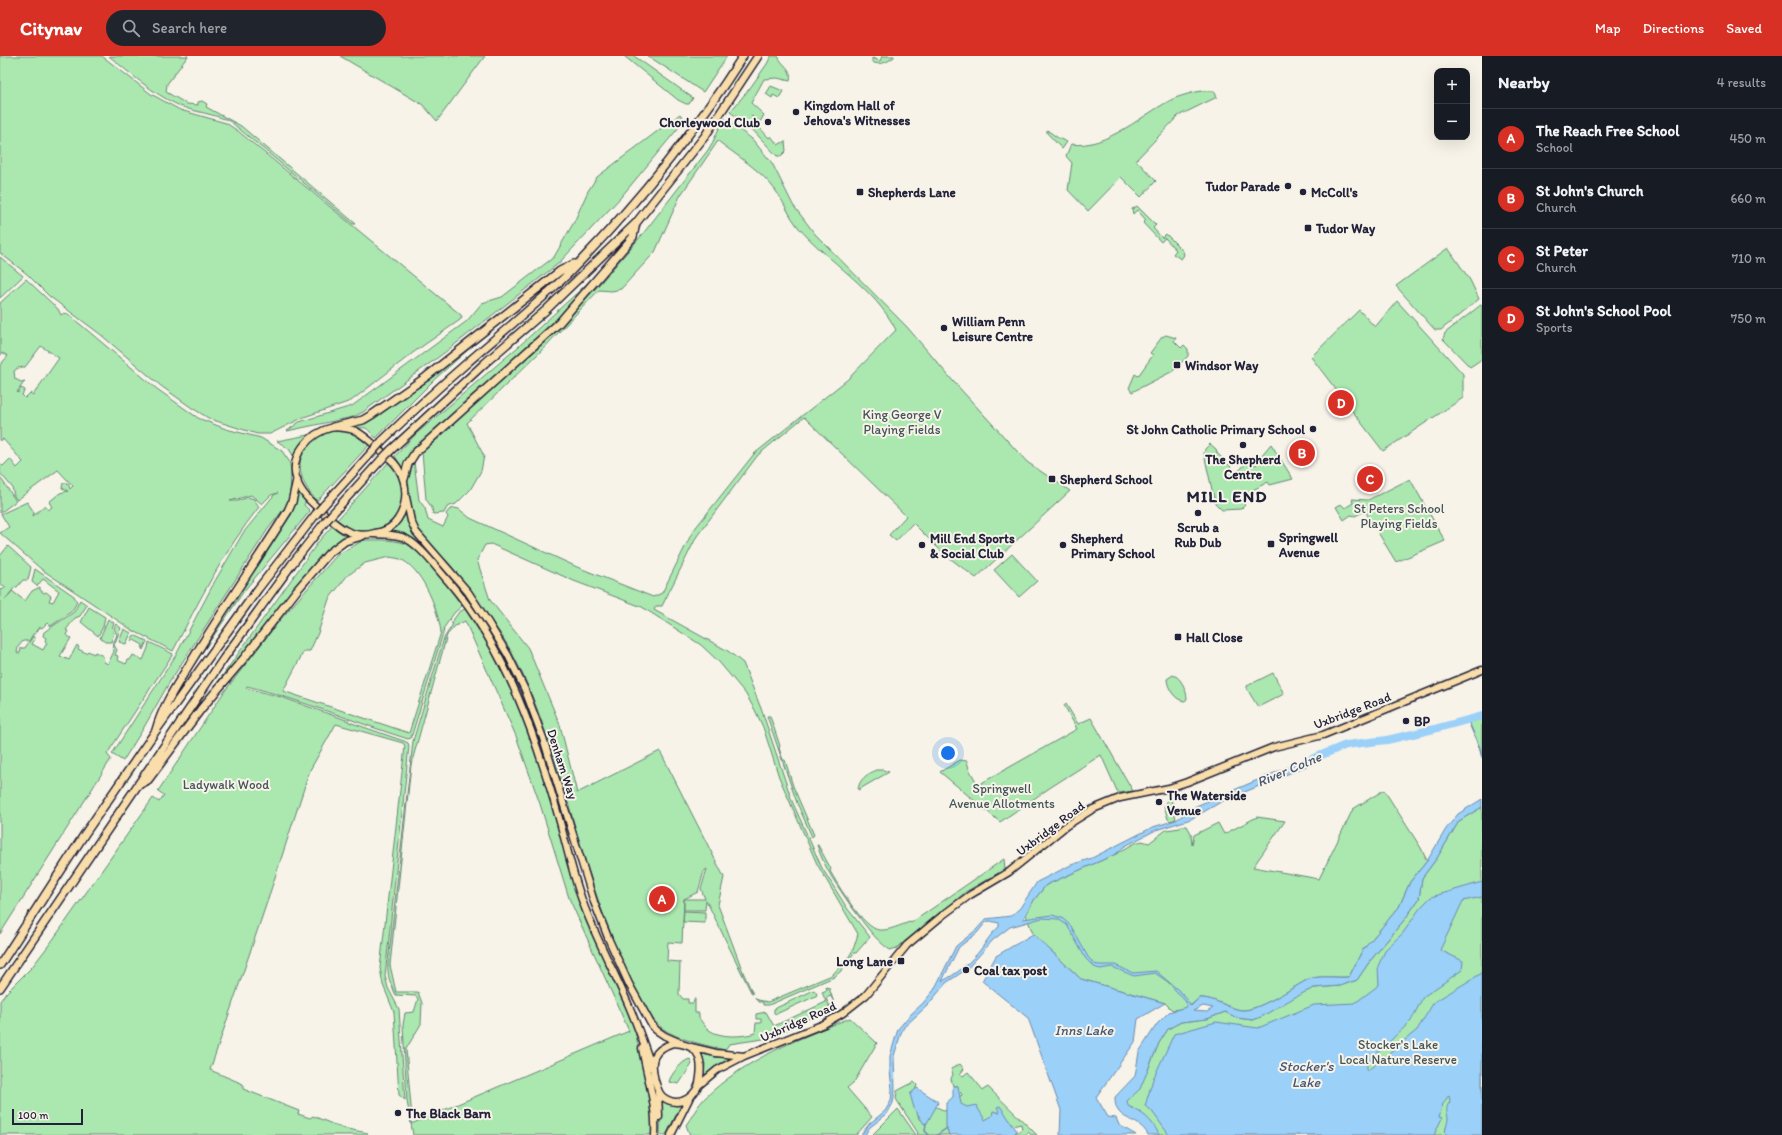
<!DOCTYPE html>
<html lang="en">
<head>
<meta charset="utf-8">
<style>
  body { margin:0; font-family:Itim,sans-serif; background:#20242c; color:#f1f3f6 }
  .controls { position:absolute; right:12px; top:12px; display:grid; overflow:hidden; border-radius:8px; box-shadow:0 4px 16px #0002 }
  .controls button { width:36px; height:36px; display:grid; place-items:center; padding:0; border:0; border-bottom:1px solid #363941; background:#171b24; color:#f1f3f6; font:20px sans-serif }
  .scale { position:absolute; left:12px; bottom:10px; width:71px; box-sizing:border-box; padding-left:4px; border:2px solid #22223b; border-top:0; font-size:11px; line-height:14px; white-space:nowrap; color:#22223b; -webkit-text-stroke:3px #f7f3e8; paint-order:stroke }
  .you { position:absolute; left:948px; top:697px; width:14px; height:14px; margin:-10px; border:3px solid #fff; border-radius:50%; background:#1a73e8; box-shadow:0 0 0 6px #1a73e833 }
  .badge { display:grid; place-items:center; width:26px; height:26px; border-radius:50%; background:#d93025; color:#fff; font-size:13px; font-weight:700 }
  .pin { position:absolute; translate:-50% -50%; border:2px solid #fff; box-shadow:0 1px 4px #0006 }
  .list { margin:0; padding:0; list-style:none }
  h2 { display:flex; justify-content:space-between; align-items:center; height:52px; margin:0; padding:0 16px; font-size:17px }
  h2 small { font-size:13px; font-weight:400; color:#9ea1a6 }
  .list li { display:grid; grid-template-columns:26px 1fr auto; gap:12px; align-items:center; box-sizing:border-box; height:60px; padding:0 16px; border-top:1px solid #363941 }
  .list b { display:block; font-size:15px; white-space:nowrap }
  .list p { margin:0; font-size:13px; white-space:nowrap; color:#9ea1a6 }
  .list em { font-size:13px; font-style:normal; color:#9ea1a6 }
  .icon { flex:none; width:22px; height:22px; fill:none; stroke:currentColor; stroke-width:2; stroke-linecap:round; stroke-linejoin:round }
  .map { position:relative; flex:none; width:1482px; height:1079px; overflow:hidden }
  header { display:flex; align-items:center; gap:24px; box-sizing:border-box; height:56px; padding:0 20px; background:#d93025; color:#fff }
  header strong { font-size:19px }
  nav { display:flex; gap:22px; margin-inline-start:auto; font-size:14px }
  .search { width:280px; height:36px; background:#20242c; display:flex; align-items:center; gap:10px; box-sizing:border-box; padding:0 14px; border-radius:22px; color:#9ea1a6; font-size:15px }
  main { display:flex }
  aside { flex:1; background:#171b24 }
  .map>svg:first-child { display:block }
</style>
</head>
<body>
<header>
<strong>Citynav</strong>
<div class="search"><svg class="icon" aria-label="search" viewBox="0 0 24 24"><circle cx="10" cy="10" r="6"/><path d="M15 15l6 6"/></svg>Search here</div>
<nav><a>Map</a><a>Directions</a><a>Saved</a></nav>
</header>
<main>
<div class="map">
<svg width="1482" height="1079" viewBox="0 0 1482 1079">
  <rect width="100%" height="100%" fill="#f7f3e8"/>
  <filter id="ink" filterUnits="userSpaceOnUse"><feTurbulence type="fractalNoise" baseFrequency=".025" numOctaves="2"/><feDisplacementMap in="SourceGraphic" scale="8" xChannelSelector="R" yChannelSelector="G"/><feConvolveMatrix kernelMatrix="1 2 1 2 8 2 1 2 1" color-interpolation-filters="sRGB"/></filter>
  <g filter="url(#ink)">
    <path fill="#aae8af" stroke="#668575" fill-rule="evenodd" d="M0,0H102L151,38L180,54L226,67L238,75L461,259L462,261L460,264L414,296L351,345L304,361L270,378H257L210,363L192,352L161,330L100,278L49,240L27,218L0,197Z
      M109,0H188L167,28L166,36L187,48L198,49V46L202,45L207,48L206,51L241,70L356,168H353L231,66C214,57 195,57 178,49C152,37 131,18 109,0Z
      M340,0H485L437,65L423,49Z
      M624,0H634L693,42L689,48H686L678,44Z
      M648,0H727L703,36Z
      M771,0H778C782,10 793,12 790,25L777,22L764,23L751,47L764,59L760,66L750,59L760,68L759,71L769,82L771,80L778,89L785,85L786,95L781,100H777L748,69L730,56L750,32L767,8Z
      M882,0H894V1C888,6 879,10 872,6V2L880,5Z
      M771,30L783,35L779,42L773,39L772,42L766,38Z
      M1202,35H1214L1217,41L1178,60L1136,104L1156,125L1141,141L1121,121L1088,155L1068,134L1072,107L1066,100L1071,88C1106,94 1145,56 1175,42C1184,39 1193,36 1202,35Z
      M680,58L685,64L621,141L559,207L444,297L363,356L353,361L287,375L299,366L352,350L467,265L482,247L502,241L554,201L574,166L588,135L597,121Z
      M724,62L752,83L772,107L793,149L815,178L907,271L953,325L1027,406L1070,435L976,522L943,497L913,467L896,485L889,479L906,460L804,361L758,399L697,480L662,550H656L654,554L728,595L743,607L762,655L792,745L822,812L847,852L870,881L856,897H854L841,915L834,921L769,949H763V946H758L755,941L758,944L768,946L832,919L848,902L853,894L858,878L817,808L779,721L763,671L755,654L745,637L719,606L701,589L642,551L574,525L491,488L485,489L477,504L490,544L528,592L560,669L577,737L660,695L724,821L718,849L743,916L753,938H752L706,844L705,854H684V843L682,887L668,886L667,905L680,906L679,938L683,943H688V947H693L694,943H695V957H699V962C702,966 705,971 709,974C720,982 743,981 755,977L756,967H761V963H756V958L766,956L774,970L826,946L822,936L827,934L826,931L829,932L834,947L833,955L830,952V949L834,947L831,940L826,942L829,949V953L770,982L729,988L725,994C708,990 676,983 662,972C646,960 633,929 624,910C593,842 576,769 553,698C539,657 525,616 502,580C486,557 470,534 453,512C442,498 421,483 414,467C407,449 405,428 410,409L414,406L419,444L425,452L428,464L443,471L448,461L446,458L449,454L454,452L459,453L470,462L577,511L653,541L662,537L693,475L754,398L848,323L896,274C875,232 828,206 798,171C789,160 784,146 776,135C761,114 737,100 718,85L680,140L655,196L621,233L612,235L599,234L540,296L467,367L484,400L481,415L470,434L456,448L447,451L444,457L433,458L432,452L426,443L422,396L479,343L536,294L596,232L642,179L708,94C715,84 718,73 724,62ZM707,813L701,833L705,843H684L698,836L704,815Z
      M1047,74L1058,82L1067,86L1062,93L1047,77Z
      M1137,150L1156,169L1153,172L1162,182L1166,178L1183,195L1184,199L1181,203L1173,198L1176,194L1165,182L1161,186L1143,167L1146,164L1137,154L1133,158L1132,153Z
      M1448,192L1470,224L1479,243L1441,274H1435L1396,230Z
      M0,201L23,220L0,242Z
      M593,222L567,253L538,282L468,343L411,397L406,403L403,413L395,400L416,378L518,291Z
      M26,223L58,253L61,259L64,257L68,258L157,333L198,362L226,373L261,382L282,395L289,405L291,413L290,441L286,450L268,473L169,627L143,673L123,705L112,698L176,599L215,525L243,477L274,439L278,437L271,439L262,448L251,439L230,445H238L248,441L254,443L259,451C224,495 199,545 173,595L132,574L41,513L0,477L9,471L1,458L27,446L34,456L33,460L45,449L48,454L52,451L49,446L60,437L68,435L62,432L63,427H68L70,433L73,430L58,414L17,444L14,440L12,431L0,417V407L3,410L10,403L17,412L23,406L3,383L0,385V309L8,300L2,297L0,300V247ZM41,290L59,302L33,339L30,337L25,342L22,339L25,334L21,332L18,337L17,336L25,325L21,326L15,323L14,315L18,312L25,311Z
      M1397,245L1463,318V342L1383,395L1311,301L1359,254L1375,271Z
      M1482,248V303L1470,311L1443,283L1445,277Z
      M502,264L436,322L376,382C365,372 370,371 356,372L353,370Z
      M1166,279L1176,282L1174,285L1181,292L1184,289L1188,293V300L1173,315L1132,336L1129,332L1135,318L1138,320L1153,299L1150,297L1162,281Z
      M342,374L353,377L370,388L317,445C287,414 298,378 342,374Z
      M308,379L302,385L294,401L289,393L277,385Z
      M1210,388L1216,393L1217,397L1237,417L1246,407L1256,409L1262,403L1260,401L1271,388L1293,423L1270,429L1268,426L1251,435L1241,445L1245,449L1241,453L1222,454L1215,447L1204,398L1205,393Z
      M389,406C392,410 397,414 399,418C413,448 390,482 356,475C349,473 343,468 337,464Z
      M0,421L16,445L0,457Z
      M1410,423L1445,485L1396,506L1365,455L1355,460L1351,459L1344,464L1336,451L1341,448L1345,452L1353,447L1352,443L1368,444Z
      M299,435L306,445L304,449L310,455L244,535L187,619L214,572L289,460L294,451Z
      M406,456L417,483L415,485L387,477L400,466Z
      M332,470L341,477L351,480L340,486L189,666L319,485Z
      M364,484C380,484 395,483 410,489C421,494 453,538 462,550L454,557L443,573L444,574L411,682L408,683C354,666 302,644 247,630L246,632L281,641L349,665V666L404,685L408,687L409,690L385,920L388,932L399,953L405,1044L399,1039L394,956L383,929L380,912L405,690L403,687L336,668L310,714L265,852L210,1014L243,1028V1033L299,1055L298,1058L310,1062L313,1060L342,1072L368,1077L366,1079H0V945L6,937L32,911L52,885L153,742L159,746L164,739L158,735L224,636L280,564L337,499ZM389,501C394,502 400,502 404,505C424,517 438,554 441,576L409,677L283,635L304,595H310L318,577L329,543L347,520L365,507Z
      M8,490L31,511L28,524H23L17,531H15L5,544L12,535L25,545L32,535L40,531V534L44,537L46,536L51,540L49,545L53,546L59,535L43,523L37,530L32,526L35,513L74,540L77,546L72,555L51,570L47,567L42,572L40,571L35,578H33L29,585H23L18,591L17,597H20L21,592H25L33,580L35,583L32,588L43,594L47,587L45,585L46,582L43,580L44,576L74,556L80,544L87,549L80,560L75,562L66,574L68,575L66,579L71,582L60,600L69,604L77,589L79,591L78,593L86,597L88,595L94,598L95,596L103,600L104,606L108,608L114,595L113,588L117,579L114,572L116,568L121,572L114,589L117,594L115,599L118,600L117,604L126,608L128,604H130L133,599L143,604L148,592L149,586L173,598L107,698L111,703L0,878V533L2,534L6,531L0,528V500Z
      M1012,498L1037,525L1019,541L994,514Z
      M89,551L105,561L103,571L98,580L81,566Z
      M465,553L490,592L518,648L535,694L581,847L607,911L627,953L635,975L652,1052L651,1053L652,1079H413L407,1045L403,969L405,957L414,956L418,943L416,940L396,939C390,928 387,919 388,907L413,685L444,582L453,568L451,567L459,556ZM465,565L516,680L540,748L569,842L629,975L411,1068L412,1062L406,993L421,968L422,947L418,936H396L390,909L411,709L447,579L455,570Z
      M108,563L114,567L112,572L114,577L111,586H105L100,582Z
      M124,573L131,577L126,588L119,586Z
      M134,579L147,585L143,594L142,593L143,589L134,584L131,585Z
      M1273,617L1284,638L1258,651L1247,633V630Z
      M1173,619C1181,621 1187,635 1187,643L1185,645C1175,645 1167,631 1167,623Z
      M1066,648L1078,668L1091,662L1133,735L1118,737L1101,699L1051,731L1000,766L940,716L960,704L967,705L969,713L978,729L1077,673L1064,649Z
      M767,660H770L780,690L779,692L783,704H785L793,730L814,779L812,781L797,747Z
      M1482,660V701L1479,690L1469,667L1470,663Z
      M877,714H883L889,716L858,734C859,723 867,718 877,714Z
      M1384,734L1421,792L1427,805L1410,826L1399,851L1362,895L1349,921C1336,922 1321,919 1309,923C1293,931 1257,956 1241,954C1228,952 1216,943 1203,942H1199L1188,952L1172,954L1165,947L1081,923L1033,878L1026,859L1034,844L1046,829L1116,798L1135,787L1142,785L1149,787L1166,774L1180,772L1181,770H1187L1191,777L1192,788L1194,779L1218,767L1224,778L1257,761L1285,765L1253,811L1319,823L1353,753Z
      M1171,743L1176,763L1170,765L1168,763L1164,750L1167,749L1166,745Z
      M1482,751V1079H1153L1124,1054L1123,1041L1148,1014L1159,987L1168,973L1181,966L1207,963L1225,956L1237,962L1253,964L1261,961L1297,939L1314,932L1340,930L1357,924L1370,905L1405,863L1419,843L1422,822L1437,802L1459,765Z
      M817,789H818L831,813L830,815C838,829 863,872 879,874C889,875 900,869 910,866L911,867L1004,803L1005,813L967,835L897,892L890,894C874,883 863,866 851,850C838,831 824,812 817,789Z
      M684,855L705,856V867L683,866Z
      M814,934L817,938L816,940L776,958L774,957V953Z
      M850,962L877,987L854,1026L847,1032L872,1061L856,1079H690L686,1069C692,1061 697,1050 704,1043C744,1003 799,983 850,962Z
      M701,996L716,1001L731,1002L719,1008L704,1020L705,1008Z
      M690,1003L692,1008L679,1028L669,1026C670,1019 683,1004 690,1003Z
      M960,1008L964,1013L960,1018L963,1020L968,1016L983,1034L988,1031L1037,1079H1031L1028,1076L1026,1079H1013L1022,1073L1021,1068L1012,1070L985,1066L960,1050L957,1042L962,1039L961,1037L956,1033L958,1030H953L951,1023L953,1018L951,1013Z
      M914,1026L917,1029L913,1040L919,1063L926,1065L934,1050L948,1056L952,1079H917L918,1077L896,1043L897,1035Z
      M661,1044L672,1048L681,1049L666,1079H660Z
      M898,1053L916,1079H872Z"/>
    <path fill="#9bd0f9" stroke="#6b8aad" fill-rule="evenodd" d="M1317,699L1316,706L1221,746L1191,763L1156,774L1125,790L1116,798L1046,829L1034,844L1023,863L1052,859L1062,862L1071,870L1088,901L1094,908L1099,909H1115L1133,917L1156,915L1184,939L1191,950L1199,942H1203C1216,943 1228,952 1241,954C1257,956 1293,931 1309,923C1321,919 1336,922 1349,921L1362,895L1399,851L1410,826L1427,805L1446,773L1458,758L1482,743V751L1459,765L1437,802L1422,822L1419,843L1405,863L1370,905L1357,924L1340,930L1314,932L1297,940L1261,961L1253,964L1237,962L1225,956L1207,963L1181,966L1168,973L1159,987L1140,1033L1127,1045L1128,1050C1142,1056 1153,1064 1159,1079H1148C1138,1059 1114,1067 1115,1041L1135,1020L1139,996L1157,968L1169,956L1186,951V946L1168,926L1155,917L1134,920L1112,911L1100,913L1094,911L1086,903L1067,869L1058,863L1042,862L1010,871L993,884L967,913L946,927L928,949L904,971L901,977L894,1000L895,1034L893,1047L887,1058L869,1072L865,1079H861L869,1068L885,1055L891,1045L892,1033L890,1015V1000L898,973L909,960L923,947L934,934L956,890L976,874L986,863L1011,860L1020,852L1037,826L1071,809L1092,802L1153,771L1176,764L1196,750ZM990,865L999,867V871C991,877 987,885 981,893C972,905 956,919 942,925L959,891L977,877L986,866ZM1203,950L1213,952L1207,956L1193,955Z
      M1482,826V841L1463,845L1440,894L1463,905L1462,914L1423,941L1411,965L1367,1007V1015L1417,974L1434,946L1482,917V1079H1446C1444,1072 1448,1068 1448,1062C1447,1056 1445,1051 1450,1046L1449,1039L1443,1048L1439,1061L1442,1062L1434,1079H1169L1151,1054L1145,1050L1153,1023L1174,978L1216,966L1258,972L1314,949L1355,947L1379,929L1378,910L1386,893L1403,877L1420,852L1431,841Z
      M1033,878L1081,923L1165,947L1138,963L1135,986L1096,1041L1108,1061L1116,1062L1119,1069L1136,1079H1060L1061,1054L1028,962L982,925L996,900Z
      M953,1030H958L961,1048L967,1051L976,1049L985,1064L992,1060L993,1055L1000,1057L997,1051L1000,1050L1017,1075L1013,1079H949L946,1071V1047L953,1041Z
      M917,1032L937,1045L938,1047L927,1067L924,1068L914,1052L910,1038Z"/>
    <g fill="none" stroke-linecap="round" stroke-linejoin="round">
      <path stroke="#6b8aad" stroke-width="1.5" d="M1470,663L1469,667L1479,690L1482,701
        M926,1067L925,1075L929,1079
        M937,1079L947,1072"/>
      <path stroke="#9bd0f9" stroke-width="8" d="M1307,705L1346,689L1387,684L1434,673L1482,660"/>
      <g stroke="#22223b" stroke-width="9">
        <path id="primary" d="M333,371C341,372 349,372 356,375C365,380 371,386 378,392C385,399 395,405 399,414C409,431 407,454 394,468C389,473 382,476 375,477C351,484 336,469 320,454C311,446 301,437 297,425C288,400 309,377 333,371Z
          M406,441L411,465L416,476L468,536L489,568L508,599L525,634L543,682L594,846L609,884L629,928L651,968L656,974L665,980L681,987
          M374,478C383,479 393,478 402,481C418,486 437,513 449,526C507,594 536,681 560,766C567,792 573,819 582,844C595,881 614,915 629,950C638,971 645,991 652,1012
          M673,987C696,988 703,999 700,1021C699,1039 680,1054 663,1041C658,1037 657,1030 655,1025C650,1005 652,994 673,987Z
          M691,991L716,997L744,1000
          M642,992C647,1021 657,1049 655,1079
          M699,1029L717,1014L744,1000L824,968L843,957L866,939L907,889L943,859L970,839L1009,816L1066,770L1093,753L1120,742L1169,732L1187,726L1274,691L1323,679L1482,614
          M658,1035L659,1061
          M671,1079L689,1043"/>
      </g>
      <g stroke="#22223b" stroke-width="10">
        <path id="motorway" d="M333,371L363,364L373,358L426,321L560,215L574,208
          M382,385C410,358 438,332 467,307C500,278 535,250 567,219C633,152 692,80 743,0
          M391,394L485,307L545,255L636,167L705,80L758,0
          M404,423L408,408L415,397L559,267L633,181L636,167
          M324,449L372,396
          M333,457L381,404
          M156,674C163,648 180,624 194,601C224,552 257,504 288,455L292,446L297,424
          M137,730L148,724L201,653L245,601L297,534L329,497L345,485L362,480
          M0,909L84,779L155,676L258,533L316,458
          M0,932L224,602L292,508L325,466"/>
      </g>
      <use href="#primary" stroke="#f9deab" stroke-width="6"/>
      <use href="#motorway" stroke="#f9deab" stroke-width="7"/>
      <g stroke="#22223b" stroke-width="10" stroke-linecap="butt">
        <path id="motorway-bridge" d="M372,396L382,385
          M381,404L391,394
          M316,458L324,449
          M325,466L333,457"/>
      </g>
      <use href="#motorway-bridge" stroke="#f9deab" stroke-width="7"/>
    </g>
  </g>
  <g fill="#22223b" stroke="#f7f3e8" stroke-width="1.5">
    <circle cx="796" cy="56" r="4"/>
    <circle cx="768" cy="66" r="4"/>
    <circle cx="1288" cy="130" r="4"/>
    <rect x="856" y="132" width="8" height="8" rx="2"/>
    <circle cx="1303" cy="136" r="4"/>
    <rect x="1304" y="168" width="8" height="8" rx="2"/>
    <circle cx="944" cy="272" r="4"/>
    <rect x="1173" y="305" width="8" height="8" rx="2"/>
    <circle cx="1313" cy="373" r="4"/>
    <circle cx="1243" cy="389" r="4"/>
    <rect x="1048" y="419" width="8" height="8" rx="2"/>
    <circle cx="1198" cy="457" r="4"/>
    <rect x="1267" y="484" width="8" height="8" rx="2"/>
    <circle cx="922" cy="489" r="4"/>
    <circle cx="1063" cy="489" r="4"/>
    <rect x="1174" y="577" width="8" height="8" rx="2"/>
    <circle cx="1406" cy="665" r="4"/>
    <circle cx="1159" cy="746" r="4"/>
    <rect x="897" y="901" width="8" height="8" rx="2"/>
    <circle cx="966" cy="914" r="4"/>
    <circle cx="398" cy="1057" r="4"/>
  </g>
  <g text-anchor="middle" stroke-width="4" stroke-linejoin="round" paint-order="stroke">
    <g font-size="13" font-weight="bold" fill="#22223b" stroke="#f7f3e8" text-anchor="start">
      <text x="804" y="54">Kingdom Hall of<tspan x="804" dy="15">Jehova's Witnesses</tspan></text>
      <text x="760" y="71" text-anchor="end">Chorleywood Club</text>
      <text x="1280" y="135" text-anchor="end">Tudor Parade</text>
      <text x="868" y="141">Shepherds Lane</text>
      <text x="1311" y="141">McColl's</text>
      <text x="1316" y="177">Tudor Way</text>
      <text x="952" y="270">William Penn<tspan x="952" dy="15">Leisure Centre</tspan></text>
      <text x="1185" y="314">Windsor Way</text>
      <text x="1305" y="378" text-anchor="end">St John Catholic Primary School</text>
      <text x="1243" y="408" text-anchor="middle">The Shepherd<tspan x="1243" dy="15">Centre</tspan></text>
      <text x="1060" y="428">Shepherd School</text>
      <text x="1198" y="476" text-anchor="middle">Scrub a<tspan x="1198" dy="15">Rub Dub</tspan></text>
      <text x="1279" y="486">Springwell<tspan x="1279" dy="15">Avenue</tspan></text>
      <text x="930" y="487">Mill End Sports<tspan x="930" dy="15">&amp; Social Club</tspan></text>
      <text x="1071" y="487">Shepherd<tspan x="1071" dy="15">Primary School</tspan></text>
      <text x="1186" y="586">Hall Close</text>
      <text x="1414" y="670">BP</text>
      <text x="1167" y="744">The Waterside<tspan x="1167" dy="15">Venue</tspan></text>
      <text x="893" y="910" text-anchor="end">Long Lane</text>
      <text x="974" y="919">Coal tax post</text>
      <text x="406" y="1062">The Black Barn</text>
    </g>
    <g font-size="13" fill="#445458" stroke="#f7f3e8">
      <text x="902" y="363">King George V<tspan x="902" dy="15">Playing Fields</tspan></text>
      <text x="1399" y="457">St Peters School<tspan x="1399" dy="15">Playing Fields</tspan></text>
      <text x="226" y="733">Ladywalk Wood</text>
      <text x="1002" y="737">Springwell<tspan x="1002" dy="15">Avenue Allotments</tspan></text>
      <text x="1398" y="993">Stocker's Lake<tspan x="1398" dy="15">Local Nature Reserve</tspan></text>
    </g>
    <g font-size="13" fill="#22223b" stroke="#f7f3e8">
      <text transform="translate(1352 654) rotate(-21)" y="5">Uxbridge Road</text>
      <text transform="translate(563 708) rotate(72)" y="5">Denham Way</text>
      <text transform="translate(1050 772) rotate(-37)" y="5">Uxbridge Road</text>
      <text transform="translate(798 965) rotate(-24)" y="5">Uxbridge Road</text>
    </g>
    <g font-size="14" font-style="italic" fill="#465674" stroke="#f7f3e8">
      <text transform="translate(1289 713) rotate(-23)" y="5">River Colne</text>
      <text x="1084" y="979">Inns Lake</text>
      <text x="1306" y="1015">Stocker's<tspan x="1306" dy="16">Lake</tspan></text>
    </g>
    <g font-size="17" font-weight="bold" letter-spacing="1" fill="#22223b" stroke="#f7f3e8">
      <text x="1227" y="446">MILL END</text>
    </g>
  </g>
</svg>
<div class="controls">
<button>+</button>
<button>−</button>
</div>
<div class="scale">100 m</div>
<div class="you"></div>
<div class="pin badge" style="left:662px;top:843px">A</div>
<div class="pin badge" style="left:1302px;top:397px">B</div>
<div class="pin badge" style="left:1370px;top:423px">C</div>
<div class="pin badge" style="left:1341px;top:347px">D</div>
</div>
<aside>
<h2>Nearby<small>4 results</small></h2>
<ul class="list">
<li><span class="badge">A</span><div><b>The Reach Free School</b><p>School</p></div><em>450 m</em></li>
<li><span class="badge">B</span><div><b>St John's Church</b><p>Church</p></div><em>660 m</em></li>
<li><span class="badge">C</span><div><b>St Peter</b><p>Church</p></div><em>710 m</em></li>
<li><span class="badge">D</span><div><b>St John's School Pool</b><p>Sports</p></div><em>750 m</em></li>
</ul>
</aside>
</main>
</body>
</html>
